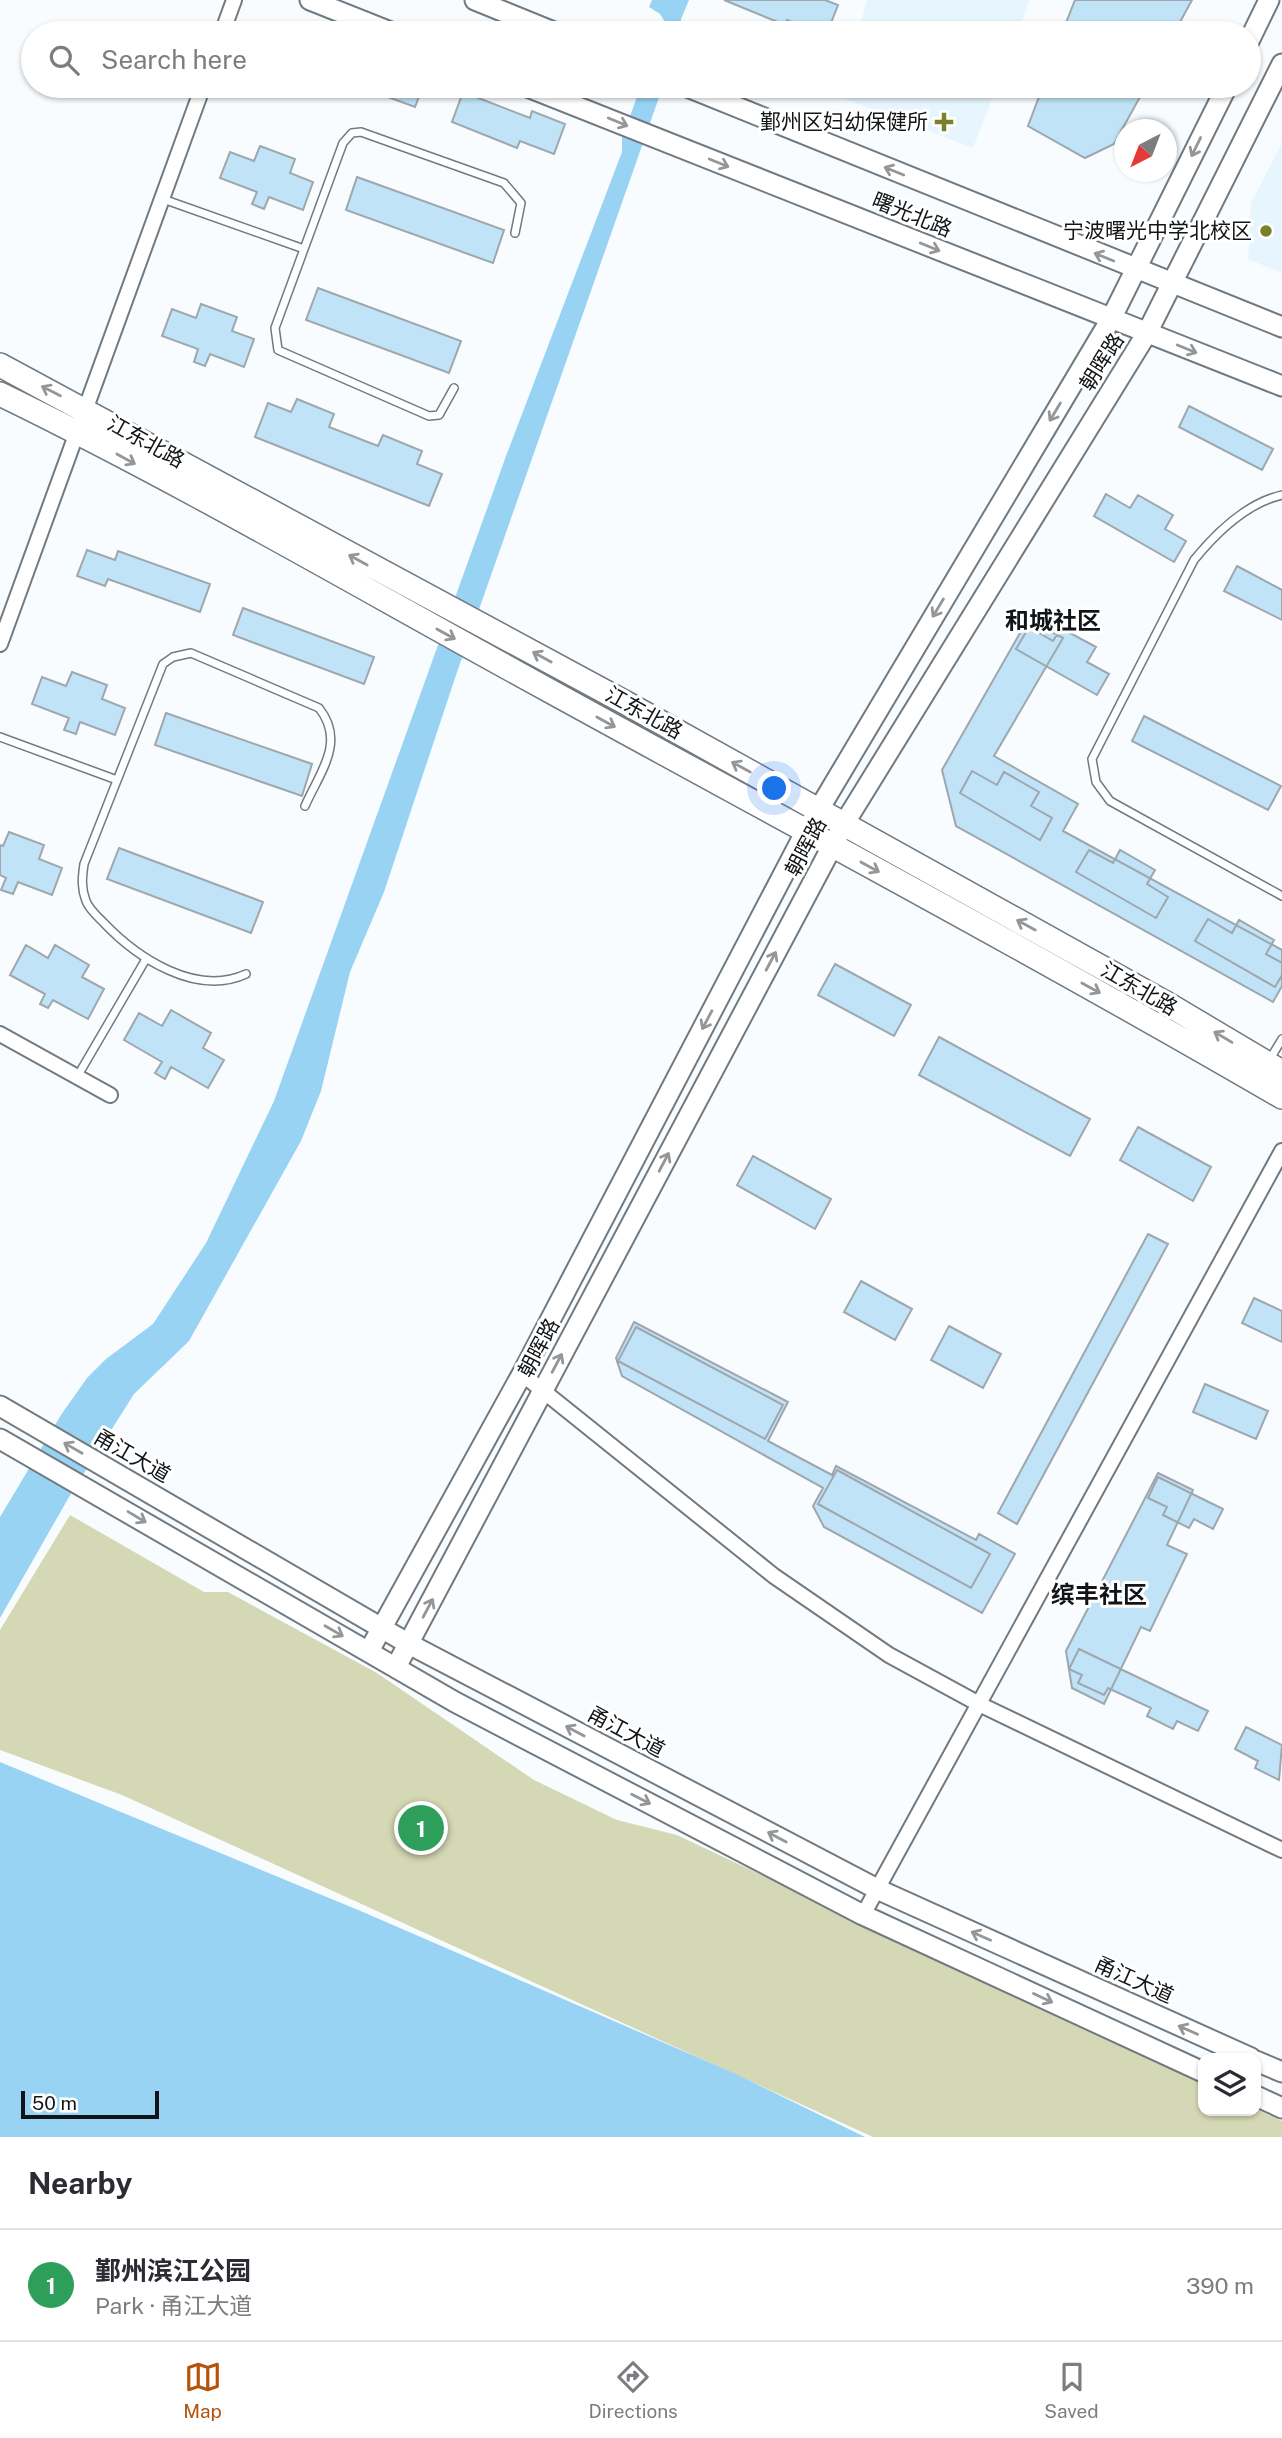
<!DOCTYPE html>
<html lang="en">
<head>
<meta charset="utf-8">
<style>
  body { margin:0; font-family:"Public Sans","Noto Sans SC",sans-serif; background:#f7f7f7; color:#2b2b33 }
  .controls { position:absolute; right:21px; bottom:21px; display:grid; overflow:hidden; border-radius:14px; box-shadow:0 2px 5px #0004 }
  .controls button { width:63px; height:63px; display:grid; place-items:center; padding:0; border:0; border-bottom:2px solid #e1e1e2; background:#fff; color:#2b2b33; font:35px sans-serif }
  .compass { position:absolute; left:1114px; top:119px; width:63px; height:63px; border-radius:50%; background:#fff; box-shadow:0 2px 5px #0004; rotate:222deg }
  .scale { position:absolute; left:21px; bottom:18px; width:138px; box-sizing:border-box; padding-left:7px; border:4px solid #121517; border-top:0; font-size:19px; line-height:24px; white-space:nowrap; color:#121517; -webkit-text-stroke:5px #fff; paint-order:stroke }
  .you { position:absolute; left:775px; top:789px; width:24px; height:24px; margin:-18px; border:5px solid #fff; border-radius:50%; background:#1a73e8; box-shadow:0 0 0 10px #1a73e833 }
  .badge { display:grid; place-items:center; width:46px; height:46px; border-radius:50%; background:#b45309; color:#fff; font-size:23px; font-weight:700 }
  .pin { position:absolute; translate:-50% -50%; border:4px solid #fff; box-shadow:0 2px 7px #0006 }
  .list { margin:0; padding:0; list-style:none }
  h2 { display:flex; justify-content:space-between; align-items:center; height:91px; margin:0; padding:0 28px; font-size:30px }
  h2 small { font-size:23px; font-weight:400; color:#7c7c81 }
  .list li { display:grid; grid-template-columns:46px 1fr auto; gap:21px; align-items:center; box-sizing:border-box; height:112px; padding:0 28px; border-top:2px solid #e1e1e2 }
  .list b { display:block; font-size:26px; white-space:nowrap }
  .list p { margin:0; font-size:23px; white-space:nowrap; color:#7c7c81 }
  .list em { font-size:23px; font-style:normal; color:#7c7c81 }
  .icon { flex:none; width:38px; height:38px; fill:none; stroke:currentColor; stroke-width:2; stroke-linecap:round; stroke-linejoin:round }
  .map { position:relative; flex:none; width:1282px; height:2137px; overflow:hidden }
  .search { position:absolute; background:#fff; box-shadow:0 2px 5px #0004; left:21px; right:21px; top:21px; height:77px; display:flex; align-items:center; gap:18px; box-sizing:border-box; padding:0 24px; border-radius:38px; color:#7c7c81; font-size:26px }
  .sheet { height:203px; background:#fff }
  nav { display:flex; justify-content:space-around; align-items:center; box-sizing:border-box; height:98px; border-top:2px solid #e1e1e2; background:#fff; font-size:19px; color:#7c7c81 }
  nav a { display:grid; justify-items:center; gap:4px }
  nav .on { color:#b45309 }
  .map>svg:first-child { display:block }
</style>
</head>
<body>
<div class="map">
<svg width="1282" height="2137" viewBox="0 0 1282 2137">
  <rect width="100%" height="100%" fill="#f8fcff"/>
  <path fill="#e7f6fe" d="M867,0H1030L1017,33H858Z
    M843,86H997L973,148L840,97Z
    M1282,143V273L1248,259L1251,203Z"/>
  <path fill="#d4d8b4" d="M70,1515L204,1592H228L377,1673L534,1780L617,1820L677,1835L1203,2084V2111L1256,2109L1282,2121V2137H873L122,1795L0,1750V1630Z"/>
  <path fill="#98d3f4" d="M652,0H689L681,19L680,33H661L665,22L660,14L649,7Z
    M641,86H663L457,672L384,892L350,972L321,1091L301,1141L189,1341L134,1394L69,1497L0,1618V1517L61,1415L87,1378L106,1359L153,1324L206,1243L274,1101L506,456L622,152V138Z
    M0,1762L363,1912L736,2074L865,2137H0Z"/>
  <path fill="#c0e3f7" stroke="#9da7ad" stroke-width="2" d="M724,0H825L838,5L827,33H820L787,20L785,25Z
    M1075,0H1192L1174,33H1062Z
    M358,86H423L415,107Z
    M1043,86H1146L1114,144L1085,158L1028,126Z
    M463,92L530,118L532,111L565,124L554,154L520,141L517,148L452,122Z
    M260,146L295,159L290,173L313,182L303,210L269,197L264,209L252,204L257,192L220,178L230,152L254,161Z
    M357,177L504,230L493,263L346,210Z
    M318,288L461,341L449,373L306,320Z
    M201,304L237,317L232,331L254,339L244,367L210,354L205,366L194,362L198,349L162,336L172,309L196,318Z
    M297,399L334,414L329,427L378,446L383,435L422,451L417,464L442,474L429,506L255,437L268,403L291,412Z
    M1189,406L1273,449L1262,470L1179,427Z
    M1106,494L1130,508L1138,495L1173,515L1165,529L1186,541L1174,562L1094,516Z
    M87,550L115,560L118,551L210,584L200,612L108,579L105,586L77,576Z
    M1237,566L1282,590V620L1224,591Z
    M243,608L374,657L364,684L233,635Z
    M1028,619L1063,638L994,756L1078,804L1063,831L1282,950V986L1273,1002L956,826L942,770Z
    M1029,627L1053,641L1061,628L1096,647L1087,662L1109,674L1097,695L1016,649Z
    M72,672L107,685L102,699L125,708L115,735L80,722L76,734L64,730L69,718L32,704L42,677L66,686Z
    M166,713L312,764L302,796L155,745Z
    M1144,716L1281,786L1268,810L1132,741Z
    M972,771L997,785L1004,772L1039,792L1031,806L1052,818L1040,840L960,793Z
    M9,832L44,845L39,859L62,868L52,895L18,882L13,894L1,890L6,878L0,875V845L3,846Z
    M119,848L263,902L251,933L107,879Z
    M1089,850L1113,863L1120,850L1155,870L1147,884L1168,897L1156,918L1076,872Z
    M1208,919L1232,933L1239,920L1274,940L1266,954L1282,963V975L1275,987L1195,941Z
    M26,945L48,958L55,945L89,965L82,977L104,989L88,1019L53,1000L48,1008L40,1004L45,994L10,975Z
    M835,964L911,1005L894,1036L818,995Z
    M171,1010L211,1033L203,1048L224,1060L208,1088L171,1067L165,1079L155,1073L162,1062L124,1040L139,1013L162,1026Z
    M939,1037L1090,1119L1070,1156L919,1075Z
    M1138,1127L1211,1167L1193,1201L1120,1160Z
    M753,1156L831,1199L815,1229L737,1185Z
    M1148,1234L1168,1244L1017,1524L998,1513Z
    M861,1281L912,1309L895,1340L844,1312Z
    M1254,1298L1282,1311V1342L1242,1323Z
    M634,1322L788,1402L768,1441L832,1475L836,1466L976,1540L979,1534L1015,1554L982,1613L824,1527L813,1506L823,1488L622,1376L616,1358Z
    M949,1326L1001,1354L983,1388L931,1360Z
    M636,1327L783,1405L765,1439L618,1361Z
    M1205,1384L1268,1411L1256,1439L1193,1412Z
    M837,1470L990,1554L971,1588L818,1504Z
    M1158,1473L1193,1490L1167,1545L1187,1554L1150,1631L1141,1627L1104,1704L1072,1688L1066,1651Z
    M1158,1477L1223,1509L1213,1529L1194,1519L1189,1528L1163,1515L1167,1507L1148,1498Z
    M1079,1649L1208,1711L1198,1731L1177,1721L1173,1729L1147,1716L1151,1708L1108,1688L1104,1695L1078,1683L1082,1675L1069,1669Z
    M1246,1727L1282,1745L1279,1780L1255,1768L1258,1761L1235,1749Z"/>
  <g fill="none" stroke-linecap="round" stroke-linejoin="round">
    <g stroke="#707a80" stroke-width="10">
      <path id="lane" d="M163,199L304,249
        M454,388L439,415L429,416L278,350L275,328L343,143L352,133L361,132L504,183L521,203L515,233
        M1282,495C1247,503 1216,533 1194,560L1092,759L1096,782L1110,801L1282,896
        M0,737L117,780
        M246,974C196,997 137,958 103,922C97,916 89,909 86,901C81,888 82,878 84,864L163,664L173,657L191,653L319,708C346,742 320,772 305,806
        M1270,1059L1282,1039
        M77,1077L146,959"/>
    </g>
    <g stroke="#707a80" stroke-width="18">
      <path id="street" d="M222,33L234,0
        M0,644L203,86
        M0,1034L110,1095
        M522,1374L774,1576L889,1655L979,1704L1282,1850
        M863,1915L1282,1151"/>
    </g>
    <g stroke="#707a80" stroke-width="23">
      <path id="secondary" d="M310,0L393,33
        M475,0L556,33
        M1249,41L1269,0
        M525,86L1282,386
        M685,86L1282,327
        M0,1406L409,1644L877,1889L1251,2058
        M0,1439L455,1702L863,1915L1203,2072
        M369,1651L522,1374L806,831L1111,319L1227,86
        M396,1667L844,824L1147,333L1282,64
        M1256,2061L1282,2072
        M1256,2096L1282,2108"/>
    </g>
    <g stroke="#707a80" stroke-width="26">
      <path id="primary" d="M0,365L626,703L1164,1002L1282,1072
        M0,394C187,485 367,591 550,691C794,825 1041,957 1282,1097"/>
    </g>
    <use href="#lane" stroke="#fff" stroke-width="7"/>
    <use href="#street" stroke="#fff" stroke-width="14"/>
    <use href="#secondary" stroke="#fff" stroke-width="19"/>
    <use href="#primary" stroke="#fff" stroke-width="23"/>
  </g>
  <defs><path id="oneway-shaft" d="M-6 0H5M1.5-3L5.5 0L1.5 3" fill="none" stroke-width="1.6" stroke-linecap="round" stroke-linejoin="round" transform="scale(1.75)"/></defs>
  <g stroke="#949697">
    <use href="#oneway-shaft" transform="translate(618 122) rotate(22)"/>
    <use href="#oneway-shaft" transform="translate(1196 147) rotate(116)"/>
    <use href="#oneway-shaft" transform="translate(719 163) rotate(22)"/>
    <use href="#oneway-shaft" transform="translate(894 171) rotate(-158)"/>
    <use href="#oneway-shaft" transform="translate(930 247) rotate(22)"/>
    <use href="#oneway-shaft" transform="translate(1104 257) rotate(-158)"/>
    <use href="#oneway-shaft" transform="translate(1187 349) rotate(22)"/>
    <use href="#oneway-shaft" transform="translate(51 391) rotate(-153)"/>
    <use href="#oneway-shaft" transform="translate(1055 412) rotate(121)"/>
    <use href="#oneway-shaft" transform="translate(126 459) rotate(29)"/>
    <use href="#oneway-shaft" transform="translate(358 560) rotate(-151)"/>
    <use href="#oneway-shaft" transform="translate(938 608) rotate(121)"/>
    <use href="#oneway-shaft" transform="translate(446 634) rotate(29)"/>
    <use href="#oneway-shaft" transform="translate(542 657) rotate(-151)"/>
    <use href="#oneway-shaft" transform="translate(606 722) rotate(29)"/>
    <use href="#oneway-shaft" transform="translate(741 767) rotate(-151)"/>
    <use href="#oneway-shaft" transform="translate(870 867) rotate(29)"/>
    <use href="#oneway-shaft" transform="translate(1026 925) rotate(-151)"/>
    <use href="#oneway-shaft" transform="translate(771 961) rotate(-62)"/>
    <use href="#oneway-shaft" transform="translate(1091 988) rotate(29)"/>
    <use href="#oneway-shaft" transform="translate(707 1020) rotate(118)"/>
    <use href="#oneway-shaft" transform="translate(1223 1037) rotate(-149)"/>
    <use href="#oneway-shaft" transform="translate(664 1162) rotate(-62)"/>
    <use href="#oneway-shaft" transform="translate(557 1363) rotate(-62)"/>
    <use href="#oneway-shaft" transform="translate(73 1448) rotate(-150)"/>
    <use href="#oneway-shaft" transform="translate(137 1517) rotate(31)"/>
    <use href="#oneway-shaft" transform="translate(428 1608) rotate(-62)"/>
    <use href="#oneway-shaft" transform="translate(334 1631) rotate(30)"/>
    <use href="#oneway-shaft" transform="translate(575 1731) rotate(-152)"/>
    <use href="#oneway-shaft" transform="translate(641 1799) rotate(27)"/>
    <use href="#oneway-shaft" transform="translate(777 1837) rotate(-152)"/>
    <use href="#oneway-shaft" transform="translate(981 1936) rotate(-156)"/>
    <use href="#oneway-shaft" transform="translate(1043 1998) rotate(25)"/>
    <use href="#oneway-shaft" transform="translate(1188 2030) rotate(-156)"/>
  </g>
  <g fill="#7a7f29" stroke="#fff" stroke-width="2.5">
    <path d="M940.5 111.5h7v7h7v7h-7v7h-7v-7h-7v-7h7z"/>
    <circle cx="1266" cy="231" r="7"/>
  </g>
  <g text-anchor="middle" stroke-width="6" stroke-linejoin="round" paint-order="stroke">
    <g font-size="21" fill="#121517" stroke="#fff" text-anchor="end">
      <text x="928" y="129">鄞州区妇幼保健所</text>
      <text x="1252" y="238">宁波曙光中学北校区</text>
    </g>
    <g font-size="21" fill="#121517" stroke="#fff">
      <text transform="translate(912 215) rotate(22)" y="7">曙光北路</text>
      <text transform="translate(1102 362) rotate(-58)" y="7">朝晖路</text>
      <text transform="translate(146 442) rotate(29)" y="7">江东北路</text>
      <text transform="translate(644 713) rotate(29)" y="7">江东北路</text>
      <text transform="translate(806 847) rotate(-62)" y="7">朝晖路</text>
      <text transform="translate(1139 989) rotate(30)" y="7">江东北路</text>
      <text transform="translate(539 1348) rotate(-62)" y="7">朝晖路</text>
      <text transform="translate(132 1456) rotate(30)" y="7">甬江大道</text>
      <text transform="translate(626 1732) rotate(28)" y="7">甬江大道</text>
      <text transform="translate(1134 1980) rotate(24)" y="7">甬江大道</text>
    </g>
    <g font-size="24" font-weight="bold" fill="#121517" stroke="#fff">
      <text x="1053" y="629">和城社区</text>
      <text x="1099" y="1603">缤丰社区</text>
    </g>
  </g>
</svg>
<div class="controls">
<button><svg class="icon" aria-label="layers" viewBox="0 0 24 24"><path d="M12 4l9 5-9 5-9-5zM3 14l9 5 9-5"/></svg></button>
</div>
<svg class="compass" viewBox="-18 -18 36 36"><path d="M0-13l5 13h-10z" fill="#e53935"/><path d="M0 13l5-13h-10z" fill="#7c7c81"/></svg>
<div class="scale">50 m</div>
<div class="you"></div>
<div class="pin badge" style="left:421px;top:1828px;background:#2e9e5b">1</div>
<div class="search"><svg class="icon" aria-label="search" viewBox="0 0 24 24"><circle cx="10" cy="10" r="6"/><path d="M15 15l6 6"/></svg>Search here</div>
</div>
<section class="sheet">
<h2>Nearby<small></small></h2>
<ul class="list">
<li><span class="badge" style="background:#2e9e5b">1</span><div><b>鄞州滨江公园</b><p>Park · 甬江大道</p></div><em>390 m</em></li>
</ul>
</section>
<nav>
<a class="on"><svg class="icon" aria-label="map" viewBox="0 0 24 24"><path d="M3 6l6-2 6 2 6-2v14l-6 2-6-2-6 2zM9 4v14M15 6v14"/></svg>Map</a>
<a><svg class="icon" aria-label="directions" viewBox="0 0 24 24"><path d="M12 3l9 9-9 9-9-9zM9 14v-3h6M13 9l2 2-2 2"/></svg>Directions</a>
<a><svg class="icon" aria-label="saved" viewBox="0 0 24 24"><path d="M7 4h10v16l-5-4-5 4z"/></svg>Saved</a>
</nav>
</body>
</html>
